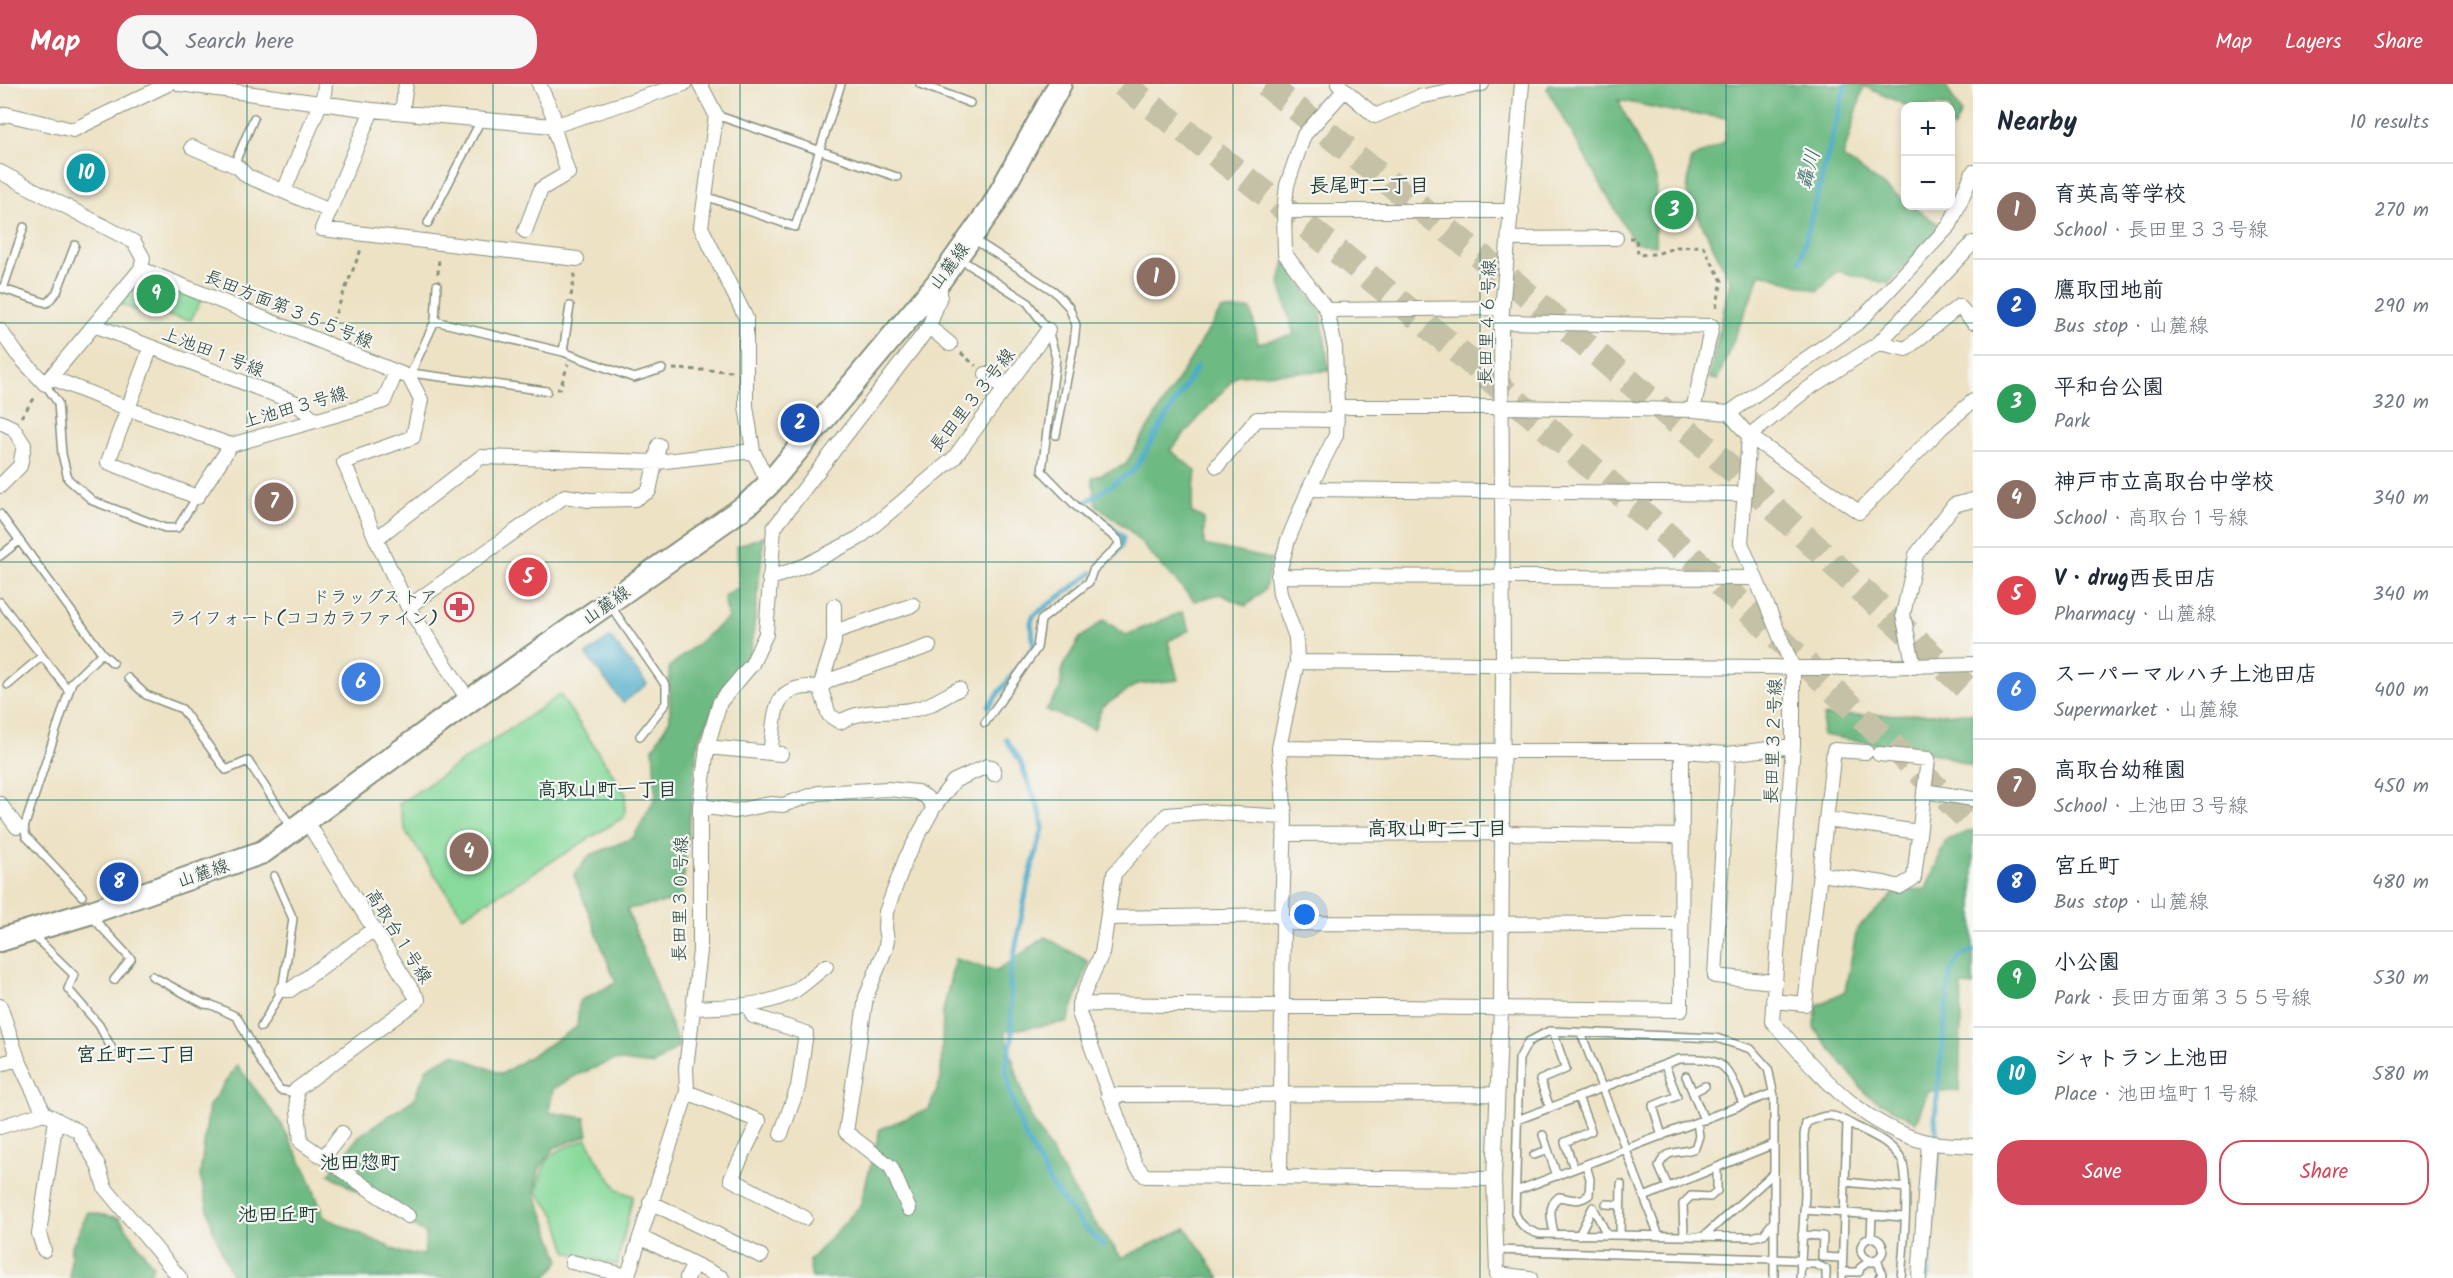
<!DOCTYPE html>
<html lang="en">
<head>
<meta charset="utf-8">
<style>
  body { margin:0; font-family:Kalam,"Klee One",sans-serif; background:#f6f6f7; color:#1f2937 }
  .controls { position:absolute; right:18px; top:18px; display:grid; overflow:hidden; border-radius:12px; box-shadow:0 3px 9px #0003 }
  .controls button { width:54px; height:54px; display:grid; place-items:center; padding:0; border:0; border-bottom:2px solid #e0e1e3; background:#fff; color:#1f2937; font:30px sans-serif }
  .you { position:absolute; left:1305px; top:831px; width:21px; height:21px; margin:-15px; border:4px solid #fff; border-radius:50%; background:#1a73e8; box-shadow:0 0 0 9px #1a73e833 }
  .badge { display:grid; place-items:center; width:39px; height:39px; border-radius:50%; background:#d1495b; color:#fff; font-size:20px; font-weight:700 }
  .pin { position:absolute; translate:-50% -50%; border:3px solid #fff; box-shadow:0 2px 6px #0006 }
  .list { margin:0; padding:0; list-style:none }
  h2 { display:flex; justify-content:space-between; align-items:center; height:78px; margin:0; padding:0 24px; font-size:26px }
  h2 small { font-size:20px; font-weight:400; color:#747a83 }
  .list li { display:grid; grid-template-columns:39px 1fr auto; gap:18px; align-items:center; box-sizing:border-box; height:96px; padding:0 24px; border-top:2px solid #e0e1e3 }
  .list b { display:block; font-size:22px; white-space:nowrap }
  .list p { margin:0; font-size:20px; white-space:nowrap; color:#747a83 }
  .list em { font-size:20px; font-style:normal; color:#747a83 }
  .actions { display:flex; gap:12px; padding:18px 24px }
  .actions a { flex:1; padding:14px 0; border:2px solid #d1495b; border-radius:24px; text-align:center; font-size:21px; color:#d1495b }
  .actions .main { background:#d1495b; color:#fff }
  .icon { flex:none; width:33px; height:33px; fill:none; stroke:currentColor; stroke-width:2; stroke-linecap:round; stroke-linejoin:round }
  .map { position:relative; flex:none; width:1973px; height:1194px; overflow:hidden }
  header { display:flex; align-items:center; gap:36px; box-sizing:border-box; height:84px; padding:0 30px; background:#d1495b; color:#fff }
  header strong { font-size:28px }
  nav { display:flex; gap:33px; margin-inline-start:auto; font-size:21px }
  .search { width:420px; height:54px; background:#f6f6f7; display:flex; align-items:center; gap:15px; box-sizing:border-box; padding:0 21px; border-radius:24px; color:#747a83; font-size:22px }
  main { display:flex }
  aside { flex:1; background:#fff }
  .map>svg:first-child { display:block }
</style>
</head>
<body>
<header>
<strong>Map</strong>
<div class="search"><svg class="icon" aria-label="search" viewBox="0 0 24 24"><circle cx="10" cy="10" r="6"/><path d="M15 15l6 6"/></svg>Search here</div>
<nav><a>Map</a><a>Layers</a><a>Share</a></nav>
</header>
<main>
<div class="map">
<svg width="1973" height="1194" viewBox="0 0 1973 1194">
  <rect width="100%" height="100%" fill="#f6f6f2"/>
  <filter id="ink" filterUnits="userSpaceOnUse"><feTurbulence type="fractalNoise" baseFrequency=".0167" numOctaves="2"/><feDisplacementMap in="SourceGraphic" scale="12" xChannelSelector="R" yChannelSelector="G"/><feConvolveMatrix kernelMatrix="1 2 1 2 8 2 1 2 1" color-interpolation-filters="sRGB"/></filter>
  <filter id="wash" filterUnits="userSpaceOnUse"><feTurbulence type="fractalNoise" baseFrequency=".008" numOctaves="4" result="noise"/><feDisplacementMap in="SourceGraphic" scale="24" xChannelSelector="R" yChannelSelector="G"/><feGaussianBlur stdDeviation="1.35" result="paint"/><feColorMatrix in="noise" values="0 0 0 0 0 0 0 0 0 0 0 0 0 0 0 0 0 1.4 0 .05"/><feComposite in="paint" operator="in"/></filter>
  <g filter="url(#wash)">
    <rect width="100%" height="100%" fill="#ede2c4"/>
    <path fill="#88da9b" stroke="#548c68" stroke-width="1.5" d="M150,196L201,216L191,236L163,231L154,234L120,220L134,203Z
      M560,611L626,710L624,733L463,832L406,748L399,720Z
      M587,1055L599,1079L618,1106L633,1112L617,1181L567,1168L556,1132L537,1108C544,1069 552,1068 587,1055Z"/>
    <path fill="#6eba83" stroke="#467c5c" stroke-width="1.5" d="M1549,0H1945L1961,29L1953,45L1951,43L1950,22H1907L1864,2L1843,73L1905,117L1906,122H1912L1941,142L1889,200L1837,187L1818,207L1761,189L1717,296L1709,294L1730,197L1687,109L1691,75L1724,59L1728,34L1676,28L1618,16L1656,94L1655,161L1634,159L1547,5Z
      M1285,177L1321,228L1329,287L1237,291L1170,366L1196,387L1191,428L1204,435V461L1271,475L1265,505L1246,522L1220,510L1194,517L1128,445L1096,421L1092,394L1125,381L1221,226L1251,225L1258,259L1294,251L1280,199Z
      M764,452L751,569L723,605L698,658L681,816L627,825L679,962L653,981L614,976L577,991L553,1005L549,1028L585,1034L588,1051L554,1064L539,1085L535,1108L560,1176L546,1194H233L213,1146L200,1092L209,1022L237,981L282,1041L308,1091L324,1133L402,1169L424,1171L426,1150L329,1090L359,1052L414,1015L427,984L453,970L502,990L577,943L579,917L616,899L574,791L590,771L633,754L656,713L653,664L670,635L669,583L728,534L724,512L739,503L737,462Z
      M1182,528L1190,546L1168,557L1178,596L1137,600L1102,623L1094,645L1046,626L1060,605L1063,582L1080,554L1104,536L1126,551Z
      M1973,629V683L1943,671L1822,651L1824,632Z
      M1973,746V902L1962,901L1959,1007H1928L1916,1038L1868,1012L1814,944L1817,922L1845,907L1857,845L1897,807L1926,805L1946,756Z
      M1045,853L1089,878L1067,938L1004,947L1029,1030L1086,1127L1122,1174L1186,1144L1220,1194H812L809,1177L860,1122L880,1045L929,1025L941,995L943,927L955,875L997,887Z
      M88,1128L119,1134L153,1182L148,1194H70L71,1164Z"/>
    <path fill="#4aabca" stroke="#34747f" stroke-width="1.5" d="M610,553L647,600L623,619L586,571Z"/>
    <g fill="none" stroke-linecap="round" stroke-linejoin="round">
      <path stroke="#4aabca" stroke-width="5" d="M1800,177L1846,0
        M1100,483C1110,476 1123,466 1123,453L1088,424V417L1134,386L1197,283
        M989,622L1034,562L1031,539L1033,532L1092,489
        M1006,655L1020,677L1041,731L1043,744L1028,798L1010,893L1012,955L1006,983L1010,1007L1016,1029L1026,1054L1053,1104L1084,1143L1104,1161
        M1927,1194L1938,1067L1935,1034L1950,889L1961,872L1973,867"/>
    </g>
  </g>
  <g filter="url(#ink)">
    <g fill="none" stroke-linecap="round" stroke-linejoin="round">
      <path stroke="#c4c1a7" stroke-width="26" stroke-dasharray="26 13" stroke-linecap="butt" d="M1122,0C1425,224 1704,478 1973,740
        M1266,0L1515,200L1733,386L1973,610"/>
      <g stroke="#86907c" stroke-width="10">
        <path id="lane" d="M920,0L970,19
          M716,31L897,93
          M234,81L254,34
          M705,112L795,143L841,0
          M428,139L481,36
          M973,155L1054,207L1069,223L1076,241L1074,259L1056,351
          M968,180L1027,218L1048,246L1056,274L1042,387L1076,422L1118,456L1119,461L1093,486L1089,498L1041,536L1037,564L985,639
          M0,204L47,219L57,208L75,161
          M3,205L24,143
          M435,237L563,268L634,294L662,285
          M563,268L570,222
          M411,289L547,307
          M410,291L435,237L437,201
          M45,300L58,319L62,370L68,395L93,417L165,444H177L197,413
          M0,430L102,569L113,579
          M0,472L19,457
          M0,518L69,607
          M610,521L666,602V619L640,652
          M128,594L146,611L182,625L226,686L248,677L292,744
          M8,601L42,572
          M20,743L24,744L26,752L82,812
          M24,744L72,598L102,569
          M92,833L131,875L114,896
          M33,851L74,891L68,905L99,941L112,965
          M152,892L204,920L212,921L237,933L261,978L280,1006L296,1009
          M261,943L282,906L293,835L274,792
          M1581,949L1659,1152
          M1686,992L1704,1036
          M1693,1008L1705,1002
          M1550,1024L1540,996L1566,985L1553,948
          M1517,1036L1679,975C1724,973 1728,981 1743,1020
          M1543,1051L1557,1092
          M1662,1052L1653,1022L1677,1012L1665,981
          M1534,1071L1548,1066
          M1574,1085L1565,1058L1591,1047L1578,1013
          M1845,1098L1906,1104
          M1668,1103L1659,1082C1667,1063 1680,1071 1695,1064L1699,1052L1697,1038
          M1516,1107L1773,1009
          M1644,1113L1774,1060
          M1606,1120L1620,1121
          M1804,1126L1904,1133
          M1774,1137L1764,1150L1753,1153L1539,1150C1526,1146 1520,1141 1515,1129L1519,975L1528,958L1549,947L1716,954L1751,965L1768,984L1774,1012V1175L1801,1176
          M1554,1150C1552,1137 1546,1122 1559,1113C1572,1115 1578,1119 1589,1111L1590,1095L1586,1081
          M1579,1151L1593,1123L1607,1151
          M1620,1151L1621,1100
          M1802,1151L1823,1152L1822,1173L1842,1174
          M1684,1152L1683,1120L1691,1112L1710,1113L1717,1107V1084
          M1704,1152L1774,1089
          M1871,1153L1872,1131
          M1861 1165a11 11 0 1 1 22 0a11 11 0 1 1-22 0Z
          M1496,1166L1774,1175V1194
          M1800,1180H1815L1826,1185V1194
          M1842,1188H1859
          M1859,1188L1860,1184L1868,1178H1878L1882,1190L1879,1194
          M1800,1194L1805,1111L1804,1051L1806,1039C1831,1027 1834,1031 1857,1043C1874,1052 1891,1058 1901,1075C1911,1091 1903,1172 1901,1194
          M1842,1194L1847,1038"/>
      </g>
      <g stroke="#86907c" stroke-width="16">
        <path id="street" d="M180,0L372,26L553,42L684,0
          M700,0L716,31L701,143L746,234V322L753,367L769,400
          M1338,0L1375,32L1419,13L1482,0
          M1522,0L1501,238L1503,579L1501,924L1494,1095L1497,1190L1530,1194
          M372,26L322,145L577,175
          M402,28L406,0
          M0,33L6,30L73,46L168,0
          M192,63L238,83L247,92L330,127
          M0,88L134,158L143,174L141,185
          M284,107L324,10L325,0
          M1284,127H1512
          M525,147L541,105L568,89L553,42V31L539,0
          M1509,155L1616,154
          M1973,159L1879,259L1806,306L1749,352L1741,459L1793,584V662L1772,937C1816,986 1860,1042 1927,1058C1941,1061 1958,1061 1973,1062
          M141,185L409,293L421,316L413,353L344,378L376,455L408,523L469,617
          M1327,226L1502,224
          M1501,238L1712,242L1693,326
          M94,241L294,318L314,335
          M929,243L950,260
          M0,246L17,270L45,300L141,185
          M1879,259L1906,265L1959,222L1973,238
          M151,263L108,378L197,413L231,361
          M986,290L1005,304
          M52,294L129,325L231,361L384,317L396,288
          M1337,323H1503L1693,326L1729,329L1860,237L1950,141L1973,88
          M1729,329L1749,352L1859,428L1941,344L1973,317
          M0,338L13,344L24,361L20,382L0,402
          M1217,382L1257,335L1337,336
          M1309,405L1745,410
          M376,455L481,373L657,378L753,367
          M1278,492L1754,494
          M769,495L806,481L859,454L954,374L1048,246
          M834,522V558L820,603L829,631L840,638C864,623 889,631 915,625C930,623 946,611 959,605
          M408,523L565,412L589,416L635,415L649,407L659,361
          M834,548L913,521
          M1297,578L1847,584L1973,580
          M1914,583L1903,531L1916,471L1954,421L1973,416
          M707,663L781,670
          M1279,664L1502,667H1682L1728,670L1793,662
          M770,669C777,628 769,600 820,603L830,596L929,562
          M1728,670L1715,892L1774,898
          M1924,707L1973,715
          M0,720L17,743
          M700,722L735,727L770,720L783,721L818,709L888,705L917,708L926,713L934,723
          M1285,733L1204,728L1167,731L1114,790L1102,869L1079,920V929L1135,1080L1145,1092L1494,1095
          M1826,735L1919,748
          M306,736L418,916L296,1006L301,1058L408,1132
          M1284,750L1501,749L1681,752
          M1820,790L1884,799L1899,803L1914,794L1928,675L1879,670
          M1108,834L1282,831
          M1283,839L1681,840
          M282,906H290L374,845
          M1773,917L1805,920L1834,666L1866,668
          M1079,920L1681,926L1682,667
          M749,921L753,932L806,949L798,1003L781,1050
          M0,922L18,975L44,1029L78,1047L98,1081L105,1104L180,1194
          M693,924C727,922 766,924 796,906C806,899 816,890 826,882
          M0,980L18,975
          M687,1008L759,1037L731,1095L805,1134
          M1108,1011L1497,1010
          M0,1043L44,1029
          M324,1073L342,1049
          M1280,1092L1283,839L1282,831L1285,733L1279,664L1297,578L1296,553L1280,510L1278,492L1288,456L1309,405L1336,351L1337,323L1335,264L1327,226L1285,170L1284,127L1287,101L1304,51L1344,7
          M650,1118L761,1172
          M909,1125L891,1083L846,1048L866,913L885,866L887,856L885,844L886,828L906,774L934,723L954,697L987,682L992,683L994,690
          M640,1153L722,1194
          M44,1166L39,1150L56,1035
          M572,1178L628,1192
          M627,1194L687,1008L686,984L700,867V722L707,663L720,618L752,580L766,550L774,444L929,243L940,212V196
          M687,1194L694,1180
          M1919,1194L1929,1058"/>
      </g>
      <g stroke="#86907c" stroke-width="26">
        <path id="primary" d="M0,856L89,829L263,768L469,617L747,421L769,400L940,196L993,122L1060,0"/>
      </g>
      <path stroke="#86907c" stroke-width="3" stroke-dasharray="4.5 4.5" stroke-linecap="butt" d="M1629,154H1636L1638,171L1656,170L1677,163L1703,162L1722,197L1715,228
        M438,190L439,173
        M571,212L575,189
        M329,246L362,163
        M961,269L976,282
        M673,285L732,287
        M557,305H560L568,280
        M21,333L36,312"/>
      <use href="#lane" stroke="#fff" stroke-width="7"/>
      <use href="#street" stroke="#fff" stroke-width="14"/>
      <use href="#primary" stroke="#fff" stroke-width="22"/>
    </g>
  </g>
  <path fill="none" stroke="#0f766e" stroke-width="1.5" stroke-opacity="0.55" d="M247,0V1194M493,0V1194M740,0V1194M986,0V1194M1233,0V1194M1480,0V1194M1726,0V1194M0,239H1973M0,478H1973M0,716H1973M0,955H1973"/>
  <defs>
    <g id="pharmacy-ring" transform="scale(1.5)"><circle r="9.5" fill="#f6f6f2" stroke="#d1495b" stroke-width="1.5"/><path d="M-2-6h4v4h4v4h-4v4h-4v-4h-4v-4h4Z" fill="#d1495b"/></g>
  </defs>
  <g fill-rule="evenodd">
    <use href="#pharmacy-ring" x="459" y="523"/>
  </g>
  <g text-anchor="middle" stroke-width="4.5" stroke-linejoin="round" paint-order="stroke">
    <g font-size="18" fill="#1f3d34" stroke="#f6f6f2">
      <text transform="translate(949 182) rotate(-53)" y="6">山麓線</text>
      <text transform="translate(289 225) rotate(22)" y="6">長田方面第３５５号線</text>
      <text transform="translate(1487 238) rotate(-88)" y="6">長田里４６号線</text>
      <text transform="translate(213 268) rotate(21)" y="6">上池田１号線</text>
      <text transform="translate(972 316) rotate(-52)" y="6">長田里３３号線</text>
      <text transform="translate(295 323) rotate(-16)" y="6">上池田３号線</text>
      <text transform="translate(606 521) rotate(-35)" y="6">山麓線</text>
      <text transform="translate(1773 657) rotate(-88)" y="6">長田里３２号線</text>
      <text transform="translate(203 789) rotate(-19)" y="6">山麓線</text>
      <text transform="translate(680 815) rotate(-89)" y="6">長田里３０号線</text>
      <text transform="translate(399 852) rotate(58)" y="6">高取台１号線</text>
    </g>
    <g font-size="18" fill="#1f3d34" stroke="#f6f6f2" text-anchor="end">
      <text x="438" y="519">ドラッグストア<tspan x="438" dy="21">ライフォート(ココカラファイン)</tspan></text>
    </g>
    <g font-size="20" font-style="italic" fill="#2c5e61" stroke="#f6f6f2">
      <text transform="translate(1808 85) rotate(-75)" y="7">轟川</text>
    </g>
    <g font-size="20" font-weight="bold" fill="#1f3d34" stroke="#f6f6f2">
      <text x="1369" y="108">長尾町二丁目</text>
      <text x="607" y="712">高取山町一丁目</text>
      <text x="1437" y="751">高取山町二丁目</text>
      <text x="136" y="977">宮丘町二丁目</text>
      <text x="360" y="1085">池田惣町</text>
      <text x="278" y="1137">池田丘町</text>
    </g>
  </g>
</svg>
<div class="controls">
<button>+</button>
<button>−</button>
</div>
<div class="you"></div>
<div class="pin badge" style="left:1156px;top:193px;background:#8d6e63">1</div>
<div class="pin badge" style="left:800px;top:339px;background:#1a4fb4">2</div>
<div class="pin badge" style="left:1674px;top:126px;background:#2e9e5b">3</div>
<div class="pin badge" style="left:469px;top:768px;background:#8d6e63">4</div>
<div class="pin badge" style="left:528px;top:493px;background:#e0444e">5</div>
<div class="pin badge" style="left:361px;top:598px;background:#3f7fe0">6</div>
<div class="pin badge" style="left:274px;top:418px;background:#8d6e63">7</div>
<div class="pin badge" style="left:119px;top:798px;background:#1a4fb4">8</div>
<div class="pin badge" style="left:156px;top:210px;background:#2e9e5b">9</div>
<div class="pin badge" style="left:86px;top:89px;background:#0f9aa8">10</div>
</div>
<aside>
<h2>Nearby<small>10 results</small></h2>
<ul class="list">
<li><span class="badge" style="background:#8d6e63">1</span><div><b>育英高等学校</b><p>School · 長田里３３号線</p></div><em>270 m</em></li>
<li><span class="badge" style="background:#1a4fb4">2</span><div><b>鷹取団地前</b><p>Bus stop · 山麓線</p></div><em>290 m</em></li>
<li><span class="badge" style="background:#2e9e5b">3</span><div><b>平和台公園</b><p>Park</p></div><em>320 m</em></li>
<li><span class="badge" style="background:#8d6e63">4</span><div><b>神戸市立高取台中学校</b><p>School · 高取台１号線</p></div><em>340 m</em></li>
<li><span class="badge" style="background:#e0444e">5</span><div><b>V・drug西長田店</b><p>Pharmacy · 山麓線</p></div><em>340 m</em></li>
<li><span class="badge" style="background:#3f7fe0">6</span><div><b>スーパーマルハチ上池田店</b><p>Supermarket · 山麓線</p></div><em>400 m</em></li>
<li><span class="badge" style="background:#8d6e63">7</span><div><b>高取台幼稚園</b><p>School · 上池田３号線</p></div><em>450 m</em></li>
<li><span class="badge" style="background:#1a4fb4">8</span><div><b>宮丘町</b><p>Bus stop · 山麓線</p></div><em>480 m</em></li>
<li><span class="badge" style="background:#2e9e5b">9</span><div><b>小公園</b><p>Park · 長田方面第３５５号線</p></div><em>530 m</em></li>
<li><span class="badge" style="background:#0f9aa8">10</span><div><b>シャトラン上池田</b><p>Place · 池田塩町１号線</p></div><em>580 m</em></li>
</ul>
<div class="actions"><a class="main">Save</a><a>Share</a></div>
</aside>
</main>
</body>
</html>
